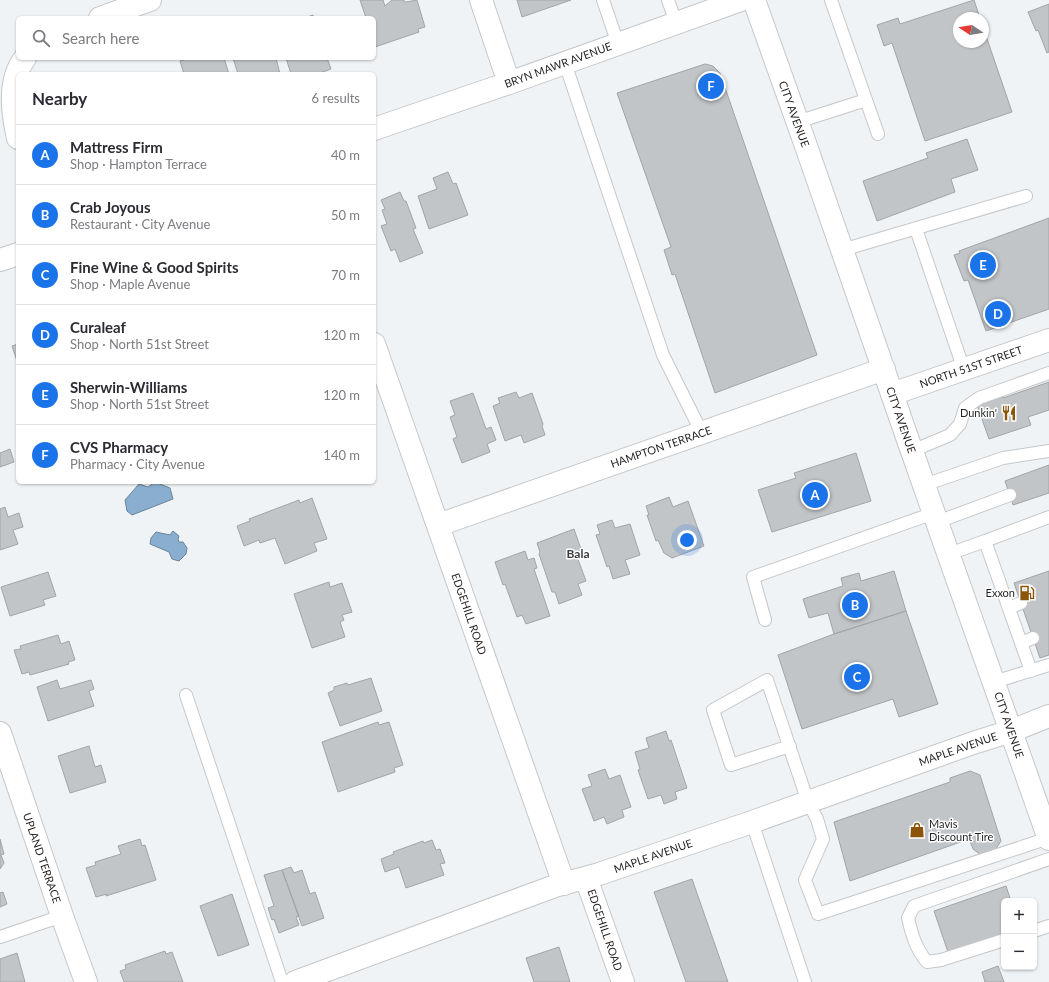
<!DOCTYPE html>
<html lang="en">
<head>
<meta charset="utf-8">
<style>
  body { margin:0; font-family:Lato,sans-serif; background:#f7f7f7; color:#2b2b33 }
  .controls { position:absolute; right:12px; bottom:12px; display:grid; overflow:hidden; border-radius:6px; box-shadow:0 1px 3px #0004 }
  .controls button { width:36px; height:36px; display:grid; place-items:center; padding:0; border:0; border-bottom:1px solid #e1e1e2; background:#fff; color:#2b2b33; font:20px sans-serif }
  .compass { position:absolute; left:953px; top:12px; width:36px; height:36px; border-radius:50%; background:#fff; box-shadow:0 1px 3px #0004; rotate:282deg }
  .you { position:absolute; left:687px; top:540px; width:14px; height:14px; margin:-10px; border:3px solid #fff; border-radius:50%; background:#1a73e8; box-shadow:0 0 0 6px #1a73e833 }
  .badge { display:grid; place-items:center; width:26px; height:26px; border-radius:50%; background:#1a73e8; color:#fff; font-size:13px; font-weight:700 }
  .pin { position:absolute; translate:-50% -50%; border:2px solid #fff; box-shadow:0 1px 4px #0006 }
  .list { margin:0; padding:0; list-style:none }
  h2 { display:flex; justify-content:space-between; align-items:center; height:52px; margin:0; padding:0 16px; font-size:17px }
  h2 small { font-size:13px; font-weight:400; color:#7c7c81 }
  .list li { display:grid; grid-template-columns:26px 1fr auto; gap:12px; align-items:center; box-sizing:border-box; height:60px; padding:0 16px; border-top:1px solid #e1e1e2 }
  .list b { display:block; font-size:15px; white-space:nowrap }
  .list p { margin:0; font-size:13px; white-space:nowrap; color:#7c7c81 }
  .list em { font-size:13px; font-style:normal; color:#7c7c81 }
  .icon { flex:none; width:22px; height:22px; fill:none; stroke:currentColor; stroke-width:2; stroke-linecap:round; stroke-linejoin:round }
  .map { position:relative; flex:none; width:1049px; height:982px; overflow:hidden }
  .search { position:absolute; background:#fff; box-shadow:0 1px 3px #0004; left:16px; top:16px; width:360px; height:44px; display:flex; align-items:center; gap:10px; box-sizing:border-box; padding:0 14px; border-radius:6px; color:#7c7c81; font-size:15px }
  .panel { position:absolute; background:#fff; box-shadow:0 1px 3px #0004; left:16px; top:72px; width:360px; height:412px; border-radius:6px }
  .map>svg:first-child { display:block }
</style>
</head>
<body>
<div class="map">
<svg width="1049" height="982" viewBox="0 0 1049 982">
  <rect width="100%" height="100%" fill="#f0f3f5"/>
  <path fill="#89aecf" stroke="#69849b" d="M155,482L170,488L173,499L132,515L127,511L125,500L139,484L148,487Z
    M173,531L179,536L178,539L179,542H183L187,548L186,554L179,561L172,559L169,552L150,544L151,538L156,532L170,535Z"/>
  <path fill="#c2c5c8" stroke="#a2a5a8" d="M360,0H383L385,6L392,0H403L406,2L417,0L425,27L418,29L419,32L375,47L374,42V18H366Z
    M517,0H571L522,17Z
    M974,0L980,18H959V42H983V27L1012,112L925,141L892,43L884,46L877,25L898,18L900,24Z
    M1049,4V52L1047,53L1038,30L1036,31L1028,12Z
    M313,15L314,18H304Z
    M189,58H224L229,74H184L180,61Z
    M233,58H276L280,74H238Z
    M286,58H327L331,69L317,74H291Z
    M705,64L713,66L720,73L817,355L715,393L675,274L672,275L664,250L671,247L617,93Z
    M967,139L978,170L951,179L955,192L877,221L863,181L928,158L926,153Z
    M448,172L453,184L456,183L468,215L429,229L418,196L437,189L433,178Z
    M400,192L404,201H406L416,228L413,229L423,253L400,262L395,249L391,251L381,226L387,224L382,210L385,209L381,200Z
    M1049,218V309L986,331L968,280L964,281L954,255L960,253L959,251Z
    M18,344V364L12,346Z
    M1049,382V410L1028,417L1031,425L989,439L977,405L1002,394L1003,398Z
    M516,392L519,398L532,393L543,424L542,426L545,435L524,443L521,435L505,441L493,406L500,403L498,398Z
    M473,393L486,429L491,427L496,440L487,444L490,452L462,463L453,439L457,437L450,417L455,415L450,401Z
    M10,449L14,462L0,467V453Z
    M856,453L871,501L772,532L758,490L796,478L794,473Z
    M1049,465V493L1013,505L1005,481Z
    M669,497L673,507L688,501L704,546L672,558L664,553L658,540L656,541L647,515H649L646,506Z
    M312,498L327,539L314,543L317,551L285,564L275,538L260,543L259,540L244,546L237,526L250,521L249,519L299,500L300,503Z
    M5,507L8,517L19,513L23,527L13,530L18,544L0,550V509Z
    M612,520L615,528L630,524L640,555L625,560L630,574L613,579L609,566L607,567L596,535L600,534L597,525Z
    M574,529L582,552L576,554L586,581L578,584L582,595L559,604L555,592H552L539,554L540,552L537,543Z
    M525,551L528,560L534,558L537,568L534,569L550,616L526,624L522,615L517,617L505,584L503,585L495,562Z
    M894,571L906,611L834,634L828,613L809,618L803,599L843,586L841,578L859,573L861,581Z
    M1049,571V655L1040,658L1014,583Z
    M48,572L56,596L43,600L45,605L10,616L1,587Z
    M329,582L330,587L342,583L352,612L342,615L344,620L340,622L345,637L312,648L294,594Z
    M906,611L938,704L899,717L893,699L802,729L778,655L834,634Z
    M58,635L61,644L69,641L75,660L68,662L69,664L30,675L29,672L22,674L14,650L21,649L20,646Z
    M371,678L382,711L340,726L328,693L334,690V687L347,683L348,685Z
    M57,680L60,689L91,680L94,689L89,691L94,706L48,721L37,687Z
    M378,722L379,725L389,722L403,765L394,768L395,772L338,792L322,742Z
    M666,731L669,741L671,740L687,788L675,792L677,799L664,804L661,795L648,799L638,770L640,769L635,752L649,748L646,738Z
    M89,746L95,767L101,765L106,782L70,793L58,756Z
    M605,769L609,779L620,775L631,807L622,810L624,817L607,824L604,817L594,821L582,789L592,786L588,775Z
    M970,771L980,775L1001,841L992,855H981L973,849L969,839L850,881L834,822L950,782V778Z
    M0,839L4,854L1,855L4,863L0,869Z
    M140,839L142,846L145,845L156,880L106,896L107,894L96,897L86,868L96,865L95,862L121,854L118,846Z
    M432,840L436,850L440,849L445,863L440,864L444,875L406,888L399,867L385,872L381,859L394,854L393,852L423,841L424,843Z
    M291,867L294,873L302,870L310,894L315,892L324,918L302,926L282,870Z
    M282,870L299,916L296,917L299,925L279,933L274,919L272,920L268,908L274,906L264,875Z
    M692,879L728,982H686L654,892Z
    M1006,886L1011,901H1004V936L949,955L934,911Z
    M3,892L7,904L0,907V893Z
    M232,894L249,945L218,956L200,906Z
    M559,947L570,982H534L526,958Z
    M165,951L166,954L172,952L183,982H124L120,971L126,969L125,965Z
    M17,953L25,982H0V959Z
    M998,966L1004,982H985L982,972Z"/>
  <g fill="none" stroke-linecap="round" stroke-linejoin="round">
    <g stroke="#c5c8cb" stroke-width="14">
      <path id="lane" d="M603,0L618,44
        M668,0L676,23
        M831,0L878,134
        M565,63L663,355L702,433
        M797,122L866,100
        M916,229L964,370
        M842,250L1026,196
        M912,451L950,435L960,424L965,408L979,398L1049,373
        M924,485L1003,458L1049,451
        M937,522L1010,495
        M949,554L985,541
        M1009,608L1021,603
        M765,620L753,577L934,513
        M1021,643L1033,638
        M1031,671L985,541L1049,517
        M994,682L1049,665
        M186,695L282,982
        M790,746L731,765L713,710L767,680L808,802L817,819L823,839L805,880L818,914L1049,838
        M752,822L805,982
        M1034,931L1049,926
        M0,937L62,916
        M1004,940L941,960L927,962C916,949 912,935 908,918L914,906L1049,859"/>
    </g>
    <g stroke="#c5c8cb" stroke-width="24">
      <path id="street" d="M481,0L509,83
        M100,18L150,0
        M18,138C12,112 8,80 25,58
        M374,344L564,884
        M892,394L1049,340
        M438,525L884,369
        M0,733L62,916L86,982
        M586,878L623,982
        M295,982L555,886L599,874L752,822L973,743L1011,731L1049,716"/>
    </g>
    <g stroke="#c5c8cb" stroke-width="24">
      <path id="secondary" d="M374,129L509,83L741,0
        M0,260L18,254"/>
    </g>
    <g stroke="#c5c8cb" stroke-width="24">
      <path id="highway" d="M754,0L806,146L908,440L1049,839"/>
    </g>
    <use href="#lane" stroke="#fff" stroke-width="12"/>
    <use href="#street" stroke="#fff" stroke-width="22"/>
    <use href="#secondary" stroke="#fff" stroke-width="22"/>
    <use href="#highway" stroke="#fff" stroke-width="22"/>
  </g>
  <defs>
    <g id="restaurant-bare" transform="scale(1.2)"><path d="M-5-6h1v4h1v-4h1v4h1v-4h1v5L-1.5 .5V6h-2V.5L-5-1ZM5-6V6H3V1.5H1.5Q1.5-4 5-6Z" fill="#8b5407" stroke="#fff" stroke-width="2.5" paint-order="stroke"/></g>
    <g id="fuel-bare" transform="scale(1.2)"><path d="M-5.5-6h7V0h2V4h1.3V-2.5L3-4.5l.8-.8L6-3V5H2.5V1h-1V6h-7ZM-4.2-4.7v3.2H.2V-4.7Z" fill="#8b5407" stroke="#fff" stroke-width="2.5" paint-order="stroke"/></g>
    <g id="shop-bare" transform="scale(1.2)"><path d="M-5-2.5h2.3a2.7 3.5 0 0 1 5.4 0H5L5.5 6h-11ZM-1.5-2.5h3a1.5 2.3 0 0 0-3 0Z" fill="#8b5407" stroke="#fff" stroke-width="2.5" paint-order="stroke"/></g>
  </defs>
  <g fill-rule="evenodd">
    <use href="#restaurant-bare" x="1009" y="413"/>
    <use href="#fuel-bare" x="1027" y="593"/>
    <use href="#shop-bare" x="917" y="830"/>
  </g>
  <g text-anchor="middle" stroke-width="3" stroke-linejoin="round" paint-order="stroke">
    <g font-size="11" fill="#1f2122" stroke="#fff">
      <text transform="translate(558 65) rotate(-20)" y="4">BRYN MAWR AVENUE</text>
      <text transform="translate(794 114) rotate(70)" y="4">CITY AVENUE</text>
      <text transform="translate(971 367) rotate(-19)" y="4">NORTH 51ST STREET</text>
      <text transform="translate(901 420) rotate(71)" y="4">CITY AVENUE</text>
      <text transform="translate(661 447) rotate(-19)" y="4">HAMPTON TERRACE</text>
      <text transform="translate(469 614) rotate(71)" y="4">EDGEHILL ROAD</text>
      <text transform="translate(1009 725) rotate(71)" y="4">CITY AVENUE</text>
      <text transform="translate(958 749) rotate(-19)" y="4">MAPLE AVENUE</text>
      <text transform="translate(653 856) rotate(-19)" y="4">MAPLE AVENUE</text>
      <text transform="translate(42 858) rotate(71)" y="4">UPLAND TERRACE</text>
      <text transform="translate(605 930) rotate(71)" y="4">EDGEHILL ROAD</text>
    </g>
    <g font-size="11" fill="#1f2122" stroke="#fff" text-anchor="end">
      <text x="997" y="417">Dunkin'</text>
      <text x="1015" y="597">Exxon</text>
      <text x="929" y="828" text-anchor="start">Mavis<tspan x="929" dy="13">Discount Tire</tspan></text>
    </g>
    <g font-size="12" font-weight="bold" fill="#3a3d3f" stroke="#fff">
      <text x="578" y="558">Bala</text>
    </g>
  </g>
</svg>
<div class="controls">
<button>+</button>
<button>−</button>
</div>
<svg class="compass" viewBox="-18 -18 36 36"><path d="M0-13l5 13h-10z" fill="#e53935"/><path d="M0 13l5-13h-10z" fill="#7c7c81"/></svg>
<div class="you"></div>
<div class="pin badge" style="left:815px;top:495px">A</div>
<div class="pin badge" style="left:855px;top:605px">B</div>
<div class="pin badge" style="left:857px;top:677px">C</div>
<div class="pin badge" style="left:998px;top:314px">D</div>
<div class="pin badge" style="left:983px;top:265px">E</div>
<div class="pin badge" style="left:711px;top:86px">F</div>
<div class="search"><svg class="icon" aria-label="search" viewBox="0 0 24 24"><circle cx="10" cy="10" r="6"/><path d="M15 15l6 6"/></svg>Search here</div>
<section class="panel">
<h2>Nearby<small>6 results</small></h2>
<ul class="list">
<li><span class="badge">A</span><div><b>Mattress Firm</b><p>Shop · Hampton Terrace</p></div><em>40 m</em></li>
<li><span class="badge">B</span><div><b>Crab Joyous</b><p>Restaurant · City Avenue</p></div><em>50 m</em></li>
<li><span class="badge">C</span><div><b>Fine Wine &amp; Good Spirits</b><p>Shop · Maple Avenue</p></div><em>70 m</em></li>
<li><span class="badge">D</span><div><b>Curaleaf</b><p>Shop · North 51st Street</p></div><em>120 m</em></li>
<li><span class="badge">E</span><div><b>Sherwin-Williams</b><p>Shop · North 51st Street</p></div><em>120 m</em></li>
<li><span class="badge">F</span><div><b>CVS Pharmacy</b><p>Pharmacy · City Avenue</p></div><em>140 m</em></li>
</ul>
</section>
</div>
</body>
</html>
